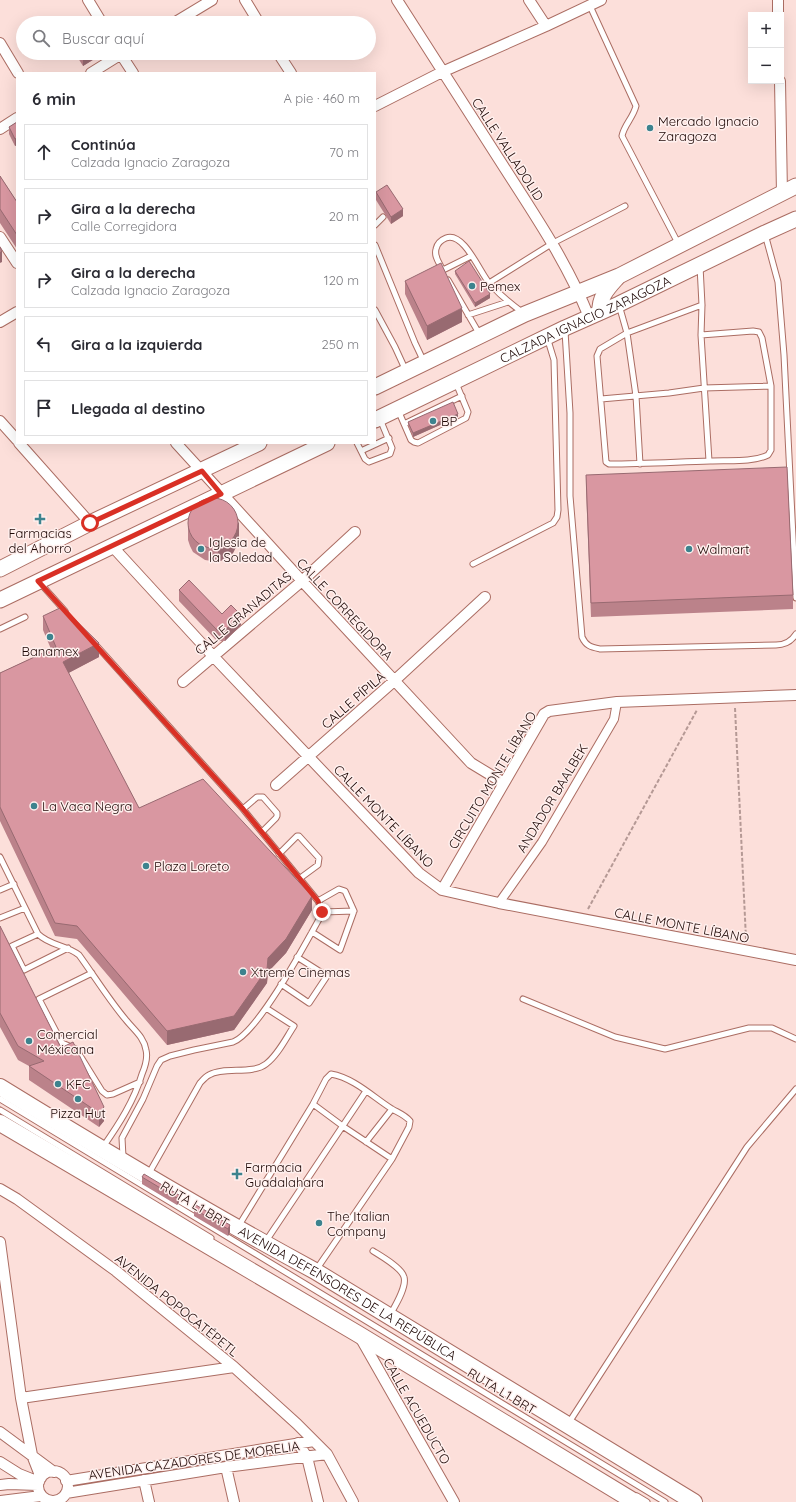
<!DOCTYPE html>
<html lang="es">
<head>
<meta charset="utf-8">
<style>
  body { margin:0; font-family:Quicksand,sans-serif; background:#f7f7f7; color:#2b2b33 }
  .controls { position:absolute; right:12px; top:12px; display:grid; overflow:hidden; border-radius:0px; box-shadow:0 4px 16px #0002 }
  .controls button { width:36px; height:36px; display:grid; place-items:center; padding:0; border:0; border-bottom:1px solid #e1e1e2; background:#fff; color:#2b2b33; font:20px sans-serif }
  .stop { position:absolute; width:12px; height:12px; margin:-9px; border:3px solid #d93025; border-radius:50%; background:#fff }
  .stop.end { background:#d93025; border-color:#fff; box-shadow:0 1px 4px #0008 }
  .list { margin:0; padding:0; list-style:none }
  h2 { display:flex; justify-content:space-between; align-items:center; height:52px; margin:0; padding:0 16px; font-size:17px }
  h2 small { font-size:13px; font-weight:400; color:#7c7c81 }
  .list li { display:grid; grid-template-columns:26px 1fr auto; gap:12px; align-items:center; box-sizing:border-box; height:56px; margin:0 8px 8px; padding:0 8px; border:1px solid #e1e1e2; border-radius:0px }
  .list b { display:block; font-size:15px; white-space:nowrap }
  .list p { margin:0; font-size:13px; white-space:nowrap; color:#7c7c81 }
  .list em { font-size:13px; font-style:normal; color:#7c7c81 }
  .icon { flex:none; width:22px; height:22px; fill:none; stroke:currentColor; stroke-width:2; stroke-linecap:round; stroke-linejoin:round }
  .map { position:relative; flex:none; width:796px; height:1502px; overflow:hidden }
  .search { position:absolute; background:#fff; box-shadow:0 4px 16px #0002; left:16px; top:16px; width:360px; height:44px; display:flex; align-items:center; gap:10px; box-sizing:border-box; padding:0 14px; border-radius:22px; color:#7c7c81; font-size:15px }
  .panel { position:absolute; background:#fff; box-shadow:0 4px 16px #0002; left:16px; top:72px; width:360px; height:372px; border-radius:0px }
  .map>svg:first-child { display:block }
</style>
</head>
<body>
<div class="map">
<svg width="796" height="1502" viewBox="0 0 796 1502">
  <rect width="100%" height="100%" fill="#fcdfda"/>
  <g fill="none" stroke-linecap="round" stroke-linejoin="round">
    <g stroke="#ab6d63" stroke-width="7">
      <path id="service" d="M590,6L636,106C633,118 624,125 622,136L678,243
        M375,225L383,217
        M765,234L778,282L784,355L796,598
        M375,245L415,343L424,362
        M700,266L702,305L701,335L709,461
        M442,269C439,262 434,257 436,249C437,244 441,240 446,238C464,231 480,273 490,284C500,295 511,304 522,312
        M443,270L471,256
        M448,280L480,335
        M489,283L553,243L625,206
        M619,305L627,333L636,396L640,464
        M375,310L395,347L406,371
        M468,315L508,302
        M565,331L570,413V496L582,637C586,646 591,647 600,649L776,645C785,645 791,642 796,634
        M701,335L753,331L759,332L762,338L771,386V450L768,455C751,463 729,460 710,461C676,462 643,464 609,464L606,462L597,356L600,349L627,333L702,305
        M601,399L669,393L704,388L771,386
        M398,410L411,440L414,442L418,443L466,418L468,412L456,383
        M404,424L462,396
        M357,443L365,459L369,462L390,454L392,448L380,419
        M361,451L389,438
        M473,564L553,523L557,517L558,510L554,360L547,337
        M40,583L65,611
        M0,629L25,617
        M95,644L243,809L318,901L323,912
        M243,809L257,797H263L277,813V816L276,818L262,832
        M279,854L297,836H299L319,858L318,865L299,879
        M0,857L38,934C50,946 67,945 79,955C95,977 109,1000 126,1020C134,1030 144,1037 146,1050C148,1058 145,1067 142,1074C134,1101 119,1124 103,1147
        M0,890L14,884
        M318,901L339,889L345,891L354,911L323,912
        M0,918L25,908
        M312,932L340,950L354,911
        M38,934L12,946L24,970L68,948
        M92,973L39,999L62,1043L76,1049L102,1091L107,1095L113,1094L140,1082
        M281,984L309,1003L327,976L297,957
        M523,999L615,1037L665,1049L749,1028H772L796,1039
        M0,1099L665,1502
        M313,1104L326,1079L331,1074C354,1078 373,1097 392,1109C399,1113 405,1115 410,1121L409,1127L392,1159
        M0,1110L211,1238
        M366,1142L392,1109
        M123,1157L122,1138L143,1099L157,1066L161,1060L170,1056L194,1050L233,1042C259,1032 308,939 323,912
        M148,1175L200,1083C202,1081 205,1077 209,1075C224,1066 252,1075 266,1064C278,1055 286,1038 294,1026L266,1008
        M238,1227L313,1104L344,1127L392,1159L316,1270
        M266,1241L366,1091
        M373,1251C381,1256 402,1268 404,1277C407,1287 395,1306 390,1315
        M568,1424L747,1147L796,1089
        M637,1496L647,1502"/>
    </g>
    <g stroke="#ab6d63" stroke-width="10">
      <path id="pedestrian" d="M499,903L542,842L614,719L617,702"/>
    </g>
    <g stroke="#ab6d63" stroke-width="12">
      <path id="minor" d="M88,0L102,23
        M245,0L259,23
        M397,0C432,55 467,110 502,164C534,214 567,262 589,317
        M529,0L546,26
        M778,0V15
        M174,23L212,0
        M0,43L18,73
        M120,53L133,73
        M278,53L291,73
        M91,73L123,53
        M780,81L782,194
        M375,106L442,72L546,26L601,0
        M0,129L17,118
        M0,237L17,263
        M0,322L17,312
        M0,421L17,440
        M19,443L90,523
        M176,443L302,581L471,763L504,783
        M112,546L213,656L419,873L442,890L499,903L796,960
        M183,682L302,581L355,532
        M276,785L394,681L485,597
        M442,890L540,721L544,714L549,711L617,702L796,695
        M0,1189L17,1199L116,1271L234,1367L297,1424L327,1454L353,1502
        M0,1242L21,1398L32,1455L41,1478
        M360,1337L454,1502
        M21,1398L234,1367
        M0,1432L54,1472
        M298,1443L307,1457L318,1502
        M0,1462L19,1474L39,1482
        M226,1467L234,1502
        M38 1486a15 15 0 1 1 30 0a15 15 0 1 1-30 0Z
        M144,1480L149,1502
        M66,1481L314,1441
        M0,1485L9,1484L38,1485
        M66,1493L226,1467L327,1454
        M0,1501L41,1496"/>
    </g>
    <g stroke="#ab6d63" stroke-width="17">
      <g id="secondary">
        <path d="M600,312C599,297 608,288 617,278"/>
        <path d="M375,387L525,314L619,276L796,186"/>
        <path id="s1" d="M375,420L565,328L619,304L765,233L796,219"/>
        <path d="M0,569L90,523L259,443"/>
        <path d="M0,600L327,443"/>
      </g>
    </g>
    <g stroke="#ab6d63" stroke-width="18">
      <g id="primary">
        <path id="s2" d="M0,1087C104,1151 208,1213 315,1271L694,1502"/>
        <path d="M0,1123L358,1334L635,1502"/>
      </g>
    </g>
    <path stroke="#b59995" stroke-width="2" stroke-dasharray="4 2" stroke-linecap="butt" d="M735,708L746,939
      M588,909L697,710"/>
    <use href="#service" stroke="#fff" stroke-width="5"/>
    <use href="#pedestrian" stroke="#fff" stroke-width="8"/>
    <use href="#minor" stroke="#fff" stroke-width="10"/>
    <use href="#secondary" stroke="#fff" stroke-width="15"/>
    <use href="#primary" stroke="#fff" stroke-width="16"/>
  </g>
  <path fill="#bb828a" d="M78,53H104L83,66L78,58Z
    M17,122V145L15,146L9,134V127Z
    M0,176L17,202V249L0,223Z
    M376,192L403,216L391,224L376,200Z
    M455,271L490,298L475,307L455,274Z
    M405,281L462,322L427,340L405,294Z
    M458,417L413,437L408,425V422Z
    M586,475L793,595V609L591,617L586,489Z
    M188,526L239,536L237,545L233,553L227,558L218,562L205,560L193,552L190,546L188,540Z
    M179,590L222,614L241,625L225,641H217L179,601Z
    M43,616L99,657L68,673L139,808L312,910L286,953L268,972L267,983L234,1030L167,1045L77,939L55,936L0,821V673L51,649L43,630Z
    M0,926L61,1048L73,1042L104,1121L99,1127L29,1080V1066L18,1060L0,1027Z
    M142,1177L179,1195V1202L177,1205L142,1184Z
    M194,1209L230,1225V1232L228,1236L194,1216Z"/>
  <path fill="#986a71" d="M93,53H104L83,66V59Z
    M17,138V145L15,146V139Z
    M403,209V216L391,224V217Z
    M2,251V262L0,263V253Z
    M490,294V298L475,307V303Z
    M462,308V322L427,340V326Z
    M458,414V417L413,437V433Z
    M239,522V536L237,545L233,553L227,558L218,562V548Z
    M241,615V625L225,641V630Z
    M99,643V657L63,676V662Z
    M312,896V910L286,953L268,972L267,983L234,1030L167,1045V1031L268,958Z
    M104,1107V1121L99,1127V1113Z
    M179,1195V1202L177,1205V1198Z
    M230,1225V1232L228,1236V1229Z"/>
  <path fill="#d997a1" stroke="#986a71" d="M79,53H93L83,59Z
    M17,122V138L15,139L9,127Z
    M0,176L17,202V235L0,209Z
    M387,185L403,209L391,217L376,192Z
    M0,247L2,251L0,253Z
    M469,261L490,294L475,303L455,271Z
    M441,263L462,308L427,326L405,281Z
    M453,402L458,414L413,433L408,422Z
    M787,467L793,595L591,603L586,475Z
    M188 523a25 25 0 1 1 50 0a25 25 0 1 1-50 0Z
    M189,580L222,614L231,605L241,615L225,630H217L179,590Z
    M62,607L99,643L63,662L139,808L203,779L312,896L286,939L268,958L267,969L234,1016L167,1031L77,926L55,923L0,807V673L56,647L43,616Z
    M0,926L61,1048L73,1042L104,1107L99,1113L29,1066L44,1061L18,1046L0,1013Z
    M144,1174L179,1195L177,1198L142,1177Z
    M196,1205L230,1225L228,1229L194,1209Z"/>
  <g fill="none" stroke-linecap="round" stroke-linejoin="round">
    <path stroke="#d93025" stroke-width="5" d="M90,523L202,471L221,494L38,581L243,809L318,901L322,912"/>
  </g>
  <g fill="#3d838e" stroke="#fff0ee" stroke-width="1.5">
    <circle cx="650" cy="128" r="4"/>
    <circle cx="472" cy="286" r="4"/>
    <circle cx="433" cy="421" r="4"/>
    <path d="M38 513h4v4h4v4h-4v4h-4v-4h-4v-4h4z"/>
    <circle cx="201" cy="549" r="4"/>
    <circle cx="689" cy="549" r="4"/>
    <circle cx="50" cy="637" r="4"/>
    <circle cx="34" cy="806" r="4"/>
    <circle cx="146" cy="866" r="4"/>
    <circle cx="243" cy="972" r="4"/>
    <circle cx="29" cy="1041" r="4"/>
    <circle cx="58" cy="1084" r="4"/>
    <circle cx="78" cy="1099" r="4"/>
    <path d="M235 1168h4v4h4v4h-4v4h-4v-4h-4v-4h4z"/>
    <circle cx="319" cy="1223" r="4"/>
  </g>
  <g text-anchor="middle" stroke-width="3" stroke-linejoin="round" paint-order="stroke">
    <g font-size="13" fill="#1e0705" stroke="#fff0ee" text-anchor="start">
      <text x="658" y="126">Mercado Ignacio<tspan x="658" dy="15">Zaragoza</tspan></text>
      <text x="480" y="291">Pemex</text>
      <text x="441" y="426">BP</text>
      <text x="40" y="538" text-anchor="middle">Farmacias<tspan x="40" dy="15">del Ahorro</tspan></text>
      <text x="209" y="547">Iglesia de<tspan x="209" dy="15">la Soledad</tspan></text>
      <text x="697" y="554">Walmart</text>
      <text x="50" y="656" text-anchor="middle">Banamex</text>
      <text x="42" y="811">La Vaca Negra</text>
      <text x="154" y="871">Plaza Loreto</text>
      <text x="251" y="977">Xtreme Cinemas</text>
      <text x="37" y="1039">Comercial<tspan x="37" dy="15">Méxicana</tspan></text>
      <text x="66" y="1089">KFC</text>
      <text x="78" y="1118" text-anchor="middle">Pizza Hut</text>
      <text x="245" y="1172">Farmacia<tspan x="245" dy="15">Guadalahara</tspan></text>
      <text x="327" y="1221">The Italian<tspan x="327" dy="15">Company</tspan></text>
    </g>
    <g font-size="13" fill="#1e0705" stroke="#fff0ee">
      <text transform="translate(508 149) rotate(57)" y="5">CALLE VALLADOLID</text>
      <text dy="5" stroke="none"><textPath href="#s1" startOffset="233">CALZADA IGNACIO ZARAGOZA</textPath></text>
      <text transform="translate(345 609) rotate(47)" y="5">CALLE CORREGIDORA</text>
      <text transform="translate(243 613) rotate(-40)" y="5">CALLE GRANADITAS</text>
      <text transform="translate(353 700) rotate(-41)" y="5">CALLE PÍPILA</text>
      <text transform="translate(492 780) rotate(-59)" y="5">CIRCUITO MONTE LÍBANO</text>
      <text transform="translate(552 798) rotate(-59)" y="5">ANDADOR BAALBEK</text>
      <text transform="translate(384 816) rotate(46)" y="5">CALLE MONTE LÍBANO</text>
      <text transform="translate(682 925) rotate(11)" y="5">CALLE MONTE LÍBANO</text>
      <text transform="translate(195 1204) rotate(31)" y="5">RUTA L1 BRT</text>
      <text dy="5" stroke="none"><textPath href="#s2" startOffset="404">AVENIDA DEFENSORES DE LA REPÚBLICA</textPath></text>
      <text transform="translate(177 1305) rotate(39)" y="5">AVENIDA POPOCATÉPETL</text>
      <text transform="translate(502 1391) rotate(31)" y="5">RUTA L1 BRT</text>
      <text transform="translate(417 1411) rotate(60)" y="5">CALLE ACUEDUCTO</text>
      <text transform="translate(194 1460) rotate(-8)" y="5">AVENIDA CAZADORES DE MORELIA</text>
    </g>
  </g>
</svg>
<div class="controls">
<button>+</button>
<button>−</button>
</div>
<div class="stop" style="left:90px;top:523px"></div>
<div class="stop end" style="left:322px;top:912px"></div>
<div class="search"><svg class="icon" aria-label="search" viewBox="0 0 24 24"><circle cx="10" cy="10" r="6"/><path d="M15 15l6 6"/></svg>Buscar aquí</div>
<section class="panel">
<h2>6 min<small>A pie · 460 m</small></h2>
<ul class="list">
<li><svg class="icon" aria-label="ahead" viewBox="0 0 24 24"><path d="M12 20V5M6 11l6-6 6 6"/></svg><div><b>Continúa</b><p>Calzada Ignacio Zaragoza</p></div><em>70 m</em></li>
<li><svg class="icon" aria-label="right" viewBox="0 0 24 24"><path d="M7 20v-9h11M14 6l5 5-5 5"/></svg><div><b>Gira a la derecha</b><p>Calle Corregidora</p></div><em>20 m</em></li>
<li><svg class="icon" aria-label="right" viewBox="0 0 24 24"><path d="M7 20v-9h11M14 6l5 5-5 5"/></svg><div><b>Gira a la derecha</b><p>Calzada Ignacio Zaragoza</p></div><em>120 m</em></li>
<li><svg class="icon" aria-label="left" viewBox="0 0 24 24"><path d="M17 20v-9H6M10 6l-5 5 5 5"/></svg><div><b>Gira a la izquierda</b></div><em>250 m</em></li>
<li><svg class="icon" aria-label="arrive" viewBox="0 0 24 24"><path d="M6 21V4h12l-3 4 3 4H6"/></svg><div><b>Llegada al destino</b></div></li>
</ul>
</section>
</div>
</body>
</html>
